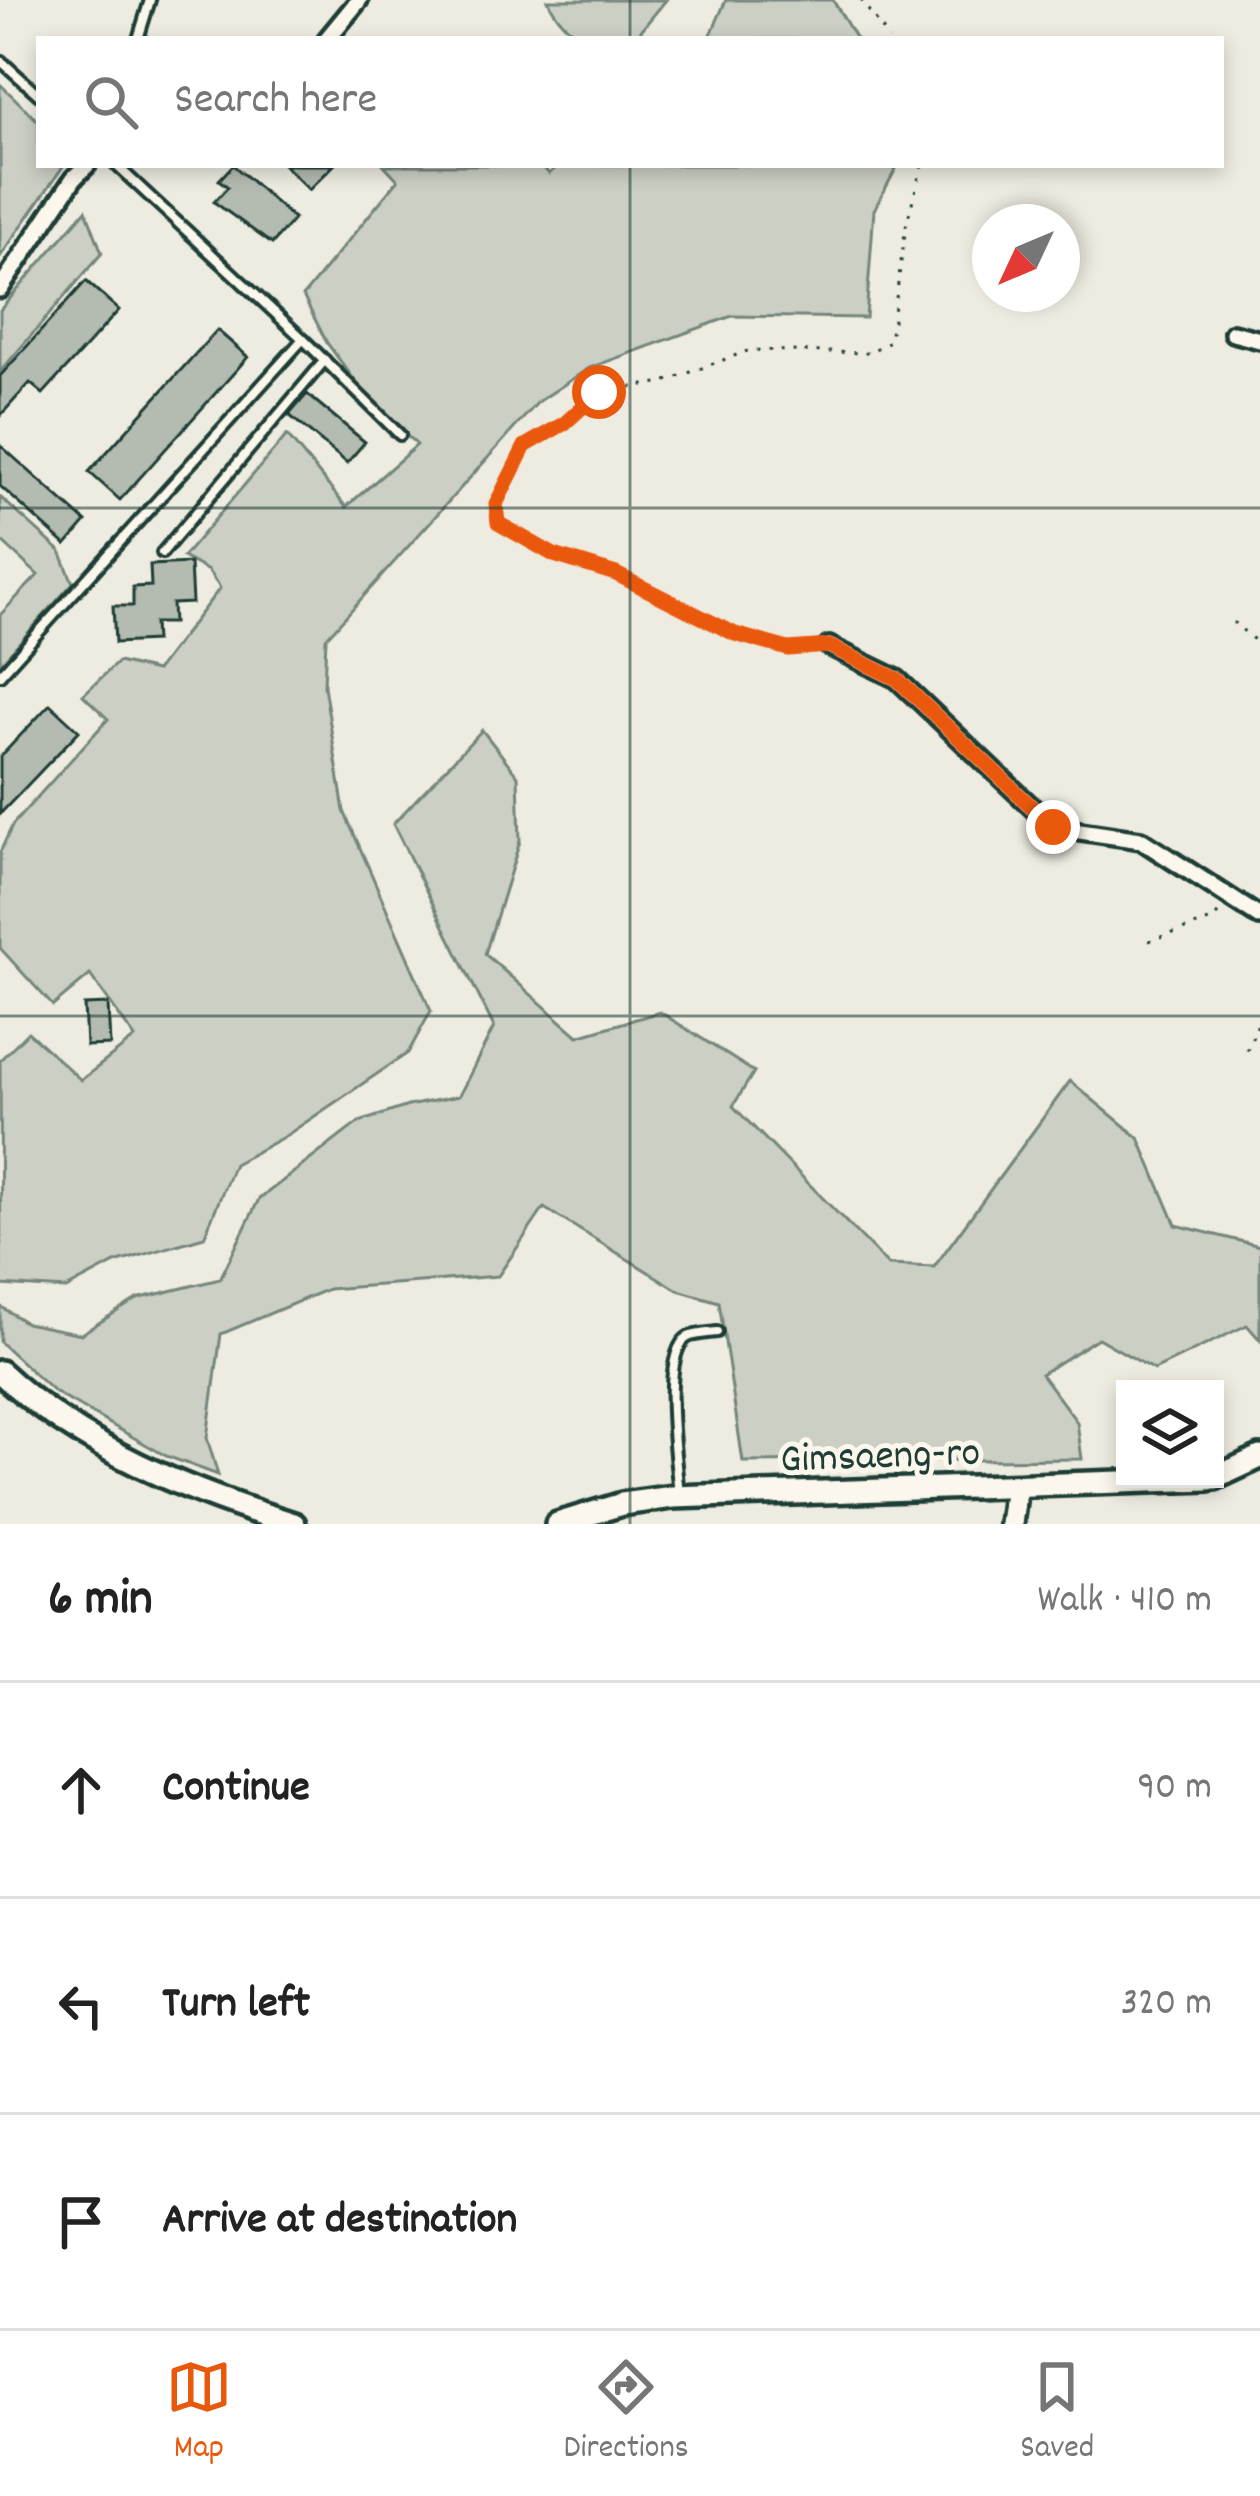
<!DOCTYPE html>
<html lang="en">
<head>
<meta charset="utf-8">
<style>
  body { margin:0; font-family:Dekko,sans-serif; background:#f6f6f6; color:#222 }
  .controls { position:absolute; right:36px; bottom:36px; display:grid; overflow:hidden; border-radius:0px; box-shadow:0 6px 18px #0003 }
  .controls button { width:108px; height:108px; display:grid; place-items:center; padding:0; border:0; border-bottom:3px solid #e0e0e0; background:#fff; color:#222; font:60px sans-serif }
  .compass { position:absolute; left:972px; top:204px; width:108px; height:108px; border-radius:50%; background:#fff; box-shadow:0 6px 18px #0003; rotate:226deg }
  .stop { position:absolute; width:36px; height:36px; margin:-27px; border:9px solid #ea580c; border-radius:50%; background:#fff }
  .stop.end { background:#ea580c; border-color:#fff; box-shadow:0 3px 12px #0008 }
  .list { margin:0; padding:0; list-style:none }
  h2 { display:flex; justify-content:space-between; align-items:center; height:156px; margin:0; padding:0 48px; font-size:51px }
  h2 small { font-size:39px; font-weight:400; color:#767676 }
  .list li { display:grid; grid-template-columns:78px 1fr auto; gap:36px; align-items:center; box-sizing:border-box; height:216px; padding:0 48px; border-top:3px solid #e0e0e0 }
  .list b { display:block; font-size:45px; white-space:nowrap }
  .list em { font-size:39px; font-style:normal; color:#767676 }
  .icon { flex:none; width:66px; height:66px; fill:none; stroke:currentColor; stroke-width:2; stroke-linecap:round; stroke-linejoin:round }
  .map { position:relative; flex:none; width:1260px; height:1524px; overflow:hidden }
  .search { position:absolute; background:#fff; box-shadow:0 6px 18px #0003; left:36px; right:36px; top:36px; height:132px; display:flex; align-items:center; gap:30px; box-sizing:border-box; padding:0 42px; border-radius:0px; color:#767676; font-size:45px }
  .sheet { height:804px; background:#fff }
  nav { display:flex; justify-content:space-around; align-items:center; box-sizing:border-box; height:168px; border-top:3px solid #e0e0e0; background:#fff; font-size:33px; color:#767676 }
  nav a { display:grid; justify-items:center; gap:6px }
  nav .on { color:#ea580c }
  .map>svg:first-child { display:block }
</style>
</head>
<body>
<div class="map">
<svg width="1260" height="1524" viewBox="0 0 1260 1524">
  <rect width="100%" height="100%" fill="#eeece1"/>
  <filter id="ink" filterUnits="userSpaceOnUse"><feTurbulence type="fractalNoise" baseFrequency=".00833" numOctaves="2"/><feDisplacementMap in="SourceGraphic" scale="24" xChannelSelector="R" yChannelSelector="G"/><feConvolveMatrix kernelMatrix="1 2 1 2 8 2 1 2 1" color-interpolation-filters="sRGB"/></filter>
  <g filter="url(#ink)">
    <path fill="#cbcfc4" stroke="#75867c" stroke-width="3" d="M548,0H666L634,39C593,39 568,43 548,0Z
      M726,0H833L856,39H709Z
      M0,84L39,122V165H64L0,257Z
      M384,165H541L549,174L559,165H898L874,210L866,318L732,316L589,368L538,402L326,638L324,686L344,811L431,1011L408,1053L287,1135L234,1164L204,1237L115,1263L66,1289L1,1285L0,1060L28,1032L81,1080L135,1038L90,975L53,1006L0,948V852L13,824L108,719L83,695L118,662L156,671L220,588L208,571L183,557L287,435L346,507L417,445L372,404L327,343L303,296L398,180Z
      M86,210L102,253L0,372V310Z
      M0,497L60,551L73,583L0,664V615L38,575L0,540Z
      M482,730L518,776L520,841L485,954L578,1036L660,1012L754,1072L733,1106L888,1265L934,1267L1070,1081L1139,1138L1176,1225L1260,1246V1340L1247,1325L1154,1370L1098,1338L1041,1374L1077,1422L1082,1459L743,1462L719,1302L678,1290L544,1208L498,1276L328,1289L221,1334L207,1438L218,1475L166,1456L54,1392L0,1342V1306L26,1323L81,1334L137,1299L220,1279L259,1199L359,1122L408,1106L459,1096L494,1027L393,824Z"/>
    <path fill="#b4bbb0" stroke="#1f3d34" stroke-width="3" d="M233,165L294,219L272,244L214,202L228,187L219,180Z
      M284,165H334L309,190Z
      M86,281L119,310L43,394L30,383L0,416V376Z
      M217,330L248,357L120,500L89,472Z
      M307,394L365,442L347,463L289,415Z
      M0,445L86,522L66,545L0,486Z
      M190,563L192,603L172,604L173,623H154L155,641L115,643L113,606H133V587L151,586L150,565Z
      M50,704L79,731L0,814V757Z
      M108,1004L110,1045L86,1046L84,1005Z"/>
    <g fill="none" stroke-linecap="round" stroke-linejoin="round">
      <g stroke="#1f3d34" stroke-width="16">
        <path id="lane" d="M138,39L150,0
          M0,60L39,95
          M303,339L400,435
          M162,553L325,360
          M0,675L303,339L116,165
          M679,1496C677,1465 659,1353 688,1337C695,1334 709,1333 717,1332"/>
      </g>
      <g stroke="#1f3d34" stroke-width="24">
        <path id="street" d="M327,39L359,0
          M0,289L74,178L87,165
          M1233,333L1260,340
          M829,646L897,679L1053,827L1141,840L1260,917"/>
      </g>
      <g stroke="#1f3d34" stroke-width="30">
        <path id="secondary" d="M0,1372C81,1448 189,1492 294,1524
          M1215,1478L1260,1457
          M557,1524L622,1504L673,1497L1209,1479
          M1011,1524L1016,1486"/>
      </g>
      <path stroke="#1f3d34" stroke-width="3" stroke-dasharray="3 9" stroke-linecap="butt" d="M861,0L889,39
        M1233,622L1260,645
        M814,647L788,649L735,634L616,574L554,555L498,523L496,504L525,446L565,423L599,392L664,382L750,350L868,353L890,341L906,226L922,165
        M1149,941L1212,920L1223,909
        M1247,1050L1260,1019"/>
      <use href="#lane" stroke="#fbf7ec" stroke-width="8"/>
      <use href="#street" stroke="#fbf7ec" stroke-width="15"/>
      <use href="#secondary" stroke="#fbf7ec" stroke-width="21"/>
    </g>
  </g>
  <g fill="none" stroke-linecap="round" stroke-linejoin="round" filter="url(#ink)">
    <path stroke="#ea580c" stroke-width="15" d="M599,392L565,423L525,446L496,504L498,523L554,555L616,574L735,634L788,649L829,646L897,679L1053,827"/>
  </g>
  <path fill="none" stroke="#1f3d34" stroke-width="3" stroke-opacity="0.55" d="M630,0V39M630,165V1524M0,508H1260M0,1016H1260"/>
  <g text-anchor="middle" stroke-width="10" stroke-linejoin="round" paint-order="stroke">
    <g font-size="42" fill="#1f3d34" stroke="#fbf7ec">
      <text transform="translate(880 1452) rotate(-2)" y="15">Gimsaeng-ro</text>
    </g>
  </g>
</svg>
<div class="controls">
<button><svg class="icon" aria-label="layers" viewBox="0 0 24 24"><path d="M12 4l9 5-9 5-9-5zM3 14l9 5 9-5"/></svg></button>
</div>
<svg class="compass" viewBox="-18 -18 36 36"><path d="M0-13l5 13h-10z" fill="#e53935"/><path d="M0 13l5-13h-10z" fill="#767676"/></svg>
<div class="stop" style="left:599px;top:392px"></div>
<div class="stop end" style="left:1053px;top:827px"></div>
<div class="search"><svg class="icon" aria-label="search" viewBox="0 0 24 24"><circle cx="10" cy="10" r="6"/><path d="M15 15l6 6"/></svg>Search here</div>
</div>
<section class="sheet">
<h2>6 min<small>Walk · 410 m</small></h2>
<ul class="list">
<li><svg class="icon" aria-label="ahead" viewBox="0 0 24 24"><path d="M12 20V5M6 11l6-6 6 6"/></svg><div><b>Continue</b></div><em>90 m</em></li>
<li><svg class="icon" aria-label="left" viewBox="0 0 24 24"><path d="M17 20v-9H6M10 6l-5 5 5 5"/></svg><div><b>Turn left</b></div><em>320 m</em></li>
<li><svg class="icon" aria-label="arrive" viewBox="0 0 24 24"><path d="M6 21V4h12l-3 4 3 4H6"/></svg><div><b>Arrive at destination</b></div></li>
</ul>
</section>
<nav>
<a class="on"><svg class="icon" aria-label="map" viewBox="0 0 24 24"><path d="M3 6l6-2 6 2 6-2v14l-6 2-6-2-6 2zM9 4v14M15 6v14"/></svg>Map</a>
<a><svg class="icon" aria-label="directions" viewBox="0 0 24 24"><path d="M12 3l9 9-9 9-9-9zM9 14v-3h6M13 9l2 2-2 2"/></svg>Directions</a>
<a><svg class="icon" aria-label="saved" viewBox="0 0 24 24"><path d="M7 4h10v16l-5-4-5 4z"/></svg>Saved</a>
</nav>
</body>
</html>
